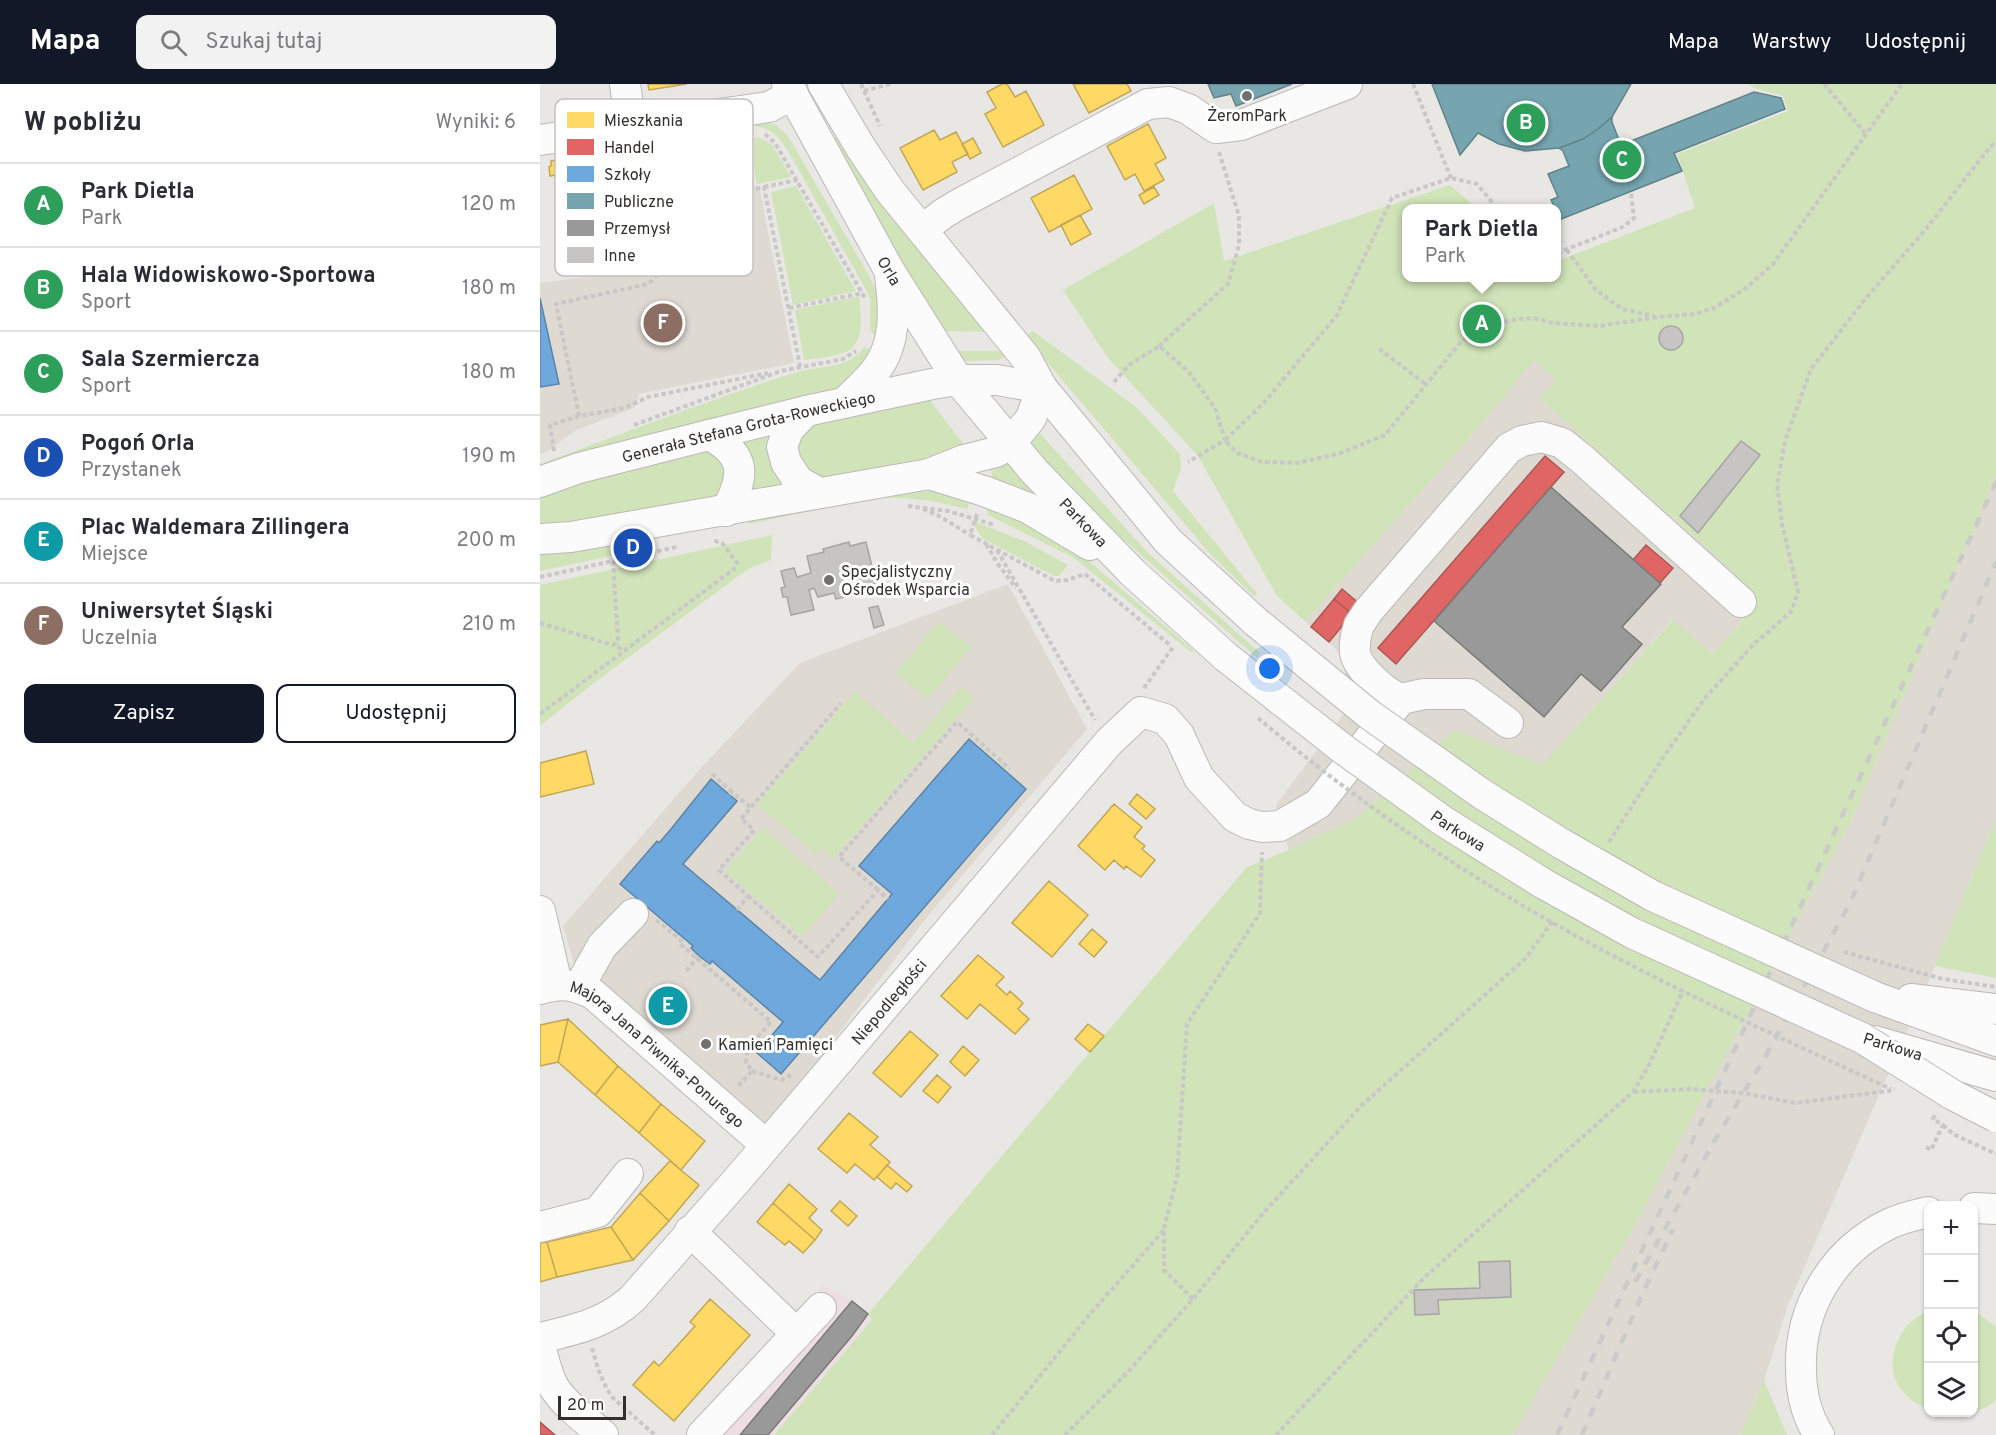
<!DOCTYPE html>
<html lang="pl">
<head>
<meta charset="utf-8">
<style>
  body { margin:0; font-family:Overpass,sans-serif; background:#f2f2f3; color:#2b2b33 }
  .controls { position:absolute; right:18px; bottom:18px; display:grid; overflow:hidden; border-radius:12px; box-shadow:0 2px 4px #0004 }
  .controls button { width:54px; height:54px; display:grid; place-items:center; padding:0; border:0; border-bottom:2px solid #e1e1e2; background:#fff; color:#2b2b33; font:30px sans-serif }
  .scale { position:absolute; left:18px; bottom:15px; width:68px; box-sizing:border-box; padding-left:6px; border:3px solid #31302e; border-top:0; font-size:16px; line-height:21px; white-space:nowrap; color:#31302e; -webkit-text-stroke:4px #fff; paint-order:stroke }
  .you { position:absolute; left:730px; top:585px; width:21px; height:21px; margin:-15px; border:4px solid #fff; border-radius:50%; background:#1a73e8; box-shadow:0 0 0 9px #1a73e833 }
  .badge { display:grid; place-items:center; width:39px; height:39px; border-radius:50%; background:#111827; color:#fff; font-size:20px; font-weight:700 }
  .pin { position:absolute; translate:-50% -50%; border:3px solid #fff; box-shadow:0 2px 6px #0006 }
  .popup { position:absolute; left:862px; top:120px; width:159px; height:78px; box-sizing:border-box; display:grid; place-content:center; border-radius:12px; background:#fff; filter:drop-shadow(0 2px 4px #0005); font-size:20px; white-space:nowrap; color:#7c7c81 }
  .popup b { font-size:22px; color:#2b2b33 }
  .popup::after { content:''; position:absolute; left:50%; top:100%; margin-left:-12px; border:12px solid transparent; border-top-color:#fff }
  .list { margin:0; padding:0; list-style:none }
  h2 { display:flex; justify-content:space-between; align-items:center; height:78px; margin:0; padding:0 24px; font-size:26px }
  h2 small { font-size:20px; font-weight:400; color:#7c7c81 }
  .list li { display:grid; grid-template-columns:39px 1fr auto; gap:18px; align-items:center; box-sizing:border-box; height:84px; padding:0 24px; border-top:2px solid #e1e1e2 }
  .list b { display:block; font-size:22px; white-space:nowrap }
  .list p { margin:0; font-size:20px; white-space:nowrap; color:#7c7c81 }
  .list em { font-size:20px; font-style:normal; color:#7c7c81 }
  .actions { display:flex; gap:12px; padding:18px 24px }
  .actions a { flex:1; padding:14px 0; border:2px solid #111827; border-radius:12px; text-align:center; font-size:21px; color:#111827 }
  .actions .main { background:#111827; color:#fff }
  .icon { flex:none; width:33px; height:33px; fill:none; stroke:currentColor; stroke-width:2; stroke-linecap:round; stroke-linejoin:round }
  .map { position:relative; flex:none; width:1456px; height:1351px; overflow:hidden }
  header { display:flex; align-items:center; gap:36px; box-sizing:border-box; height:84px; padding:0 30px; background:#111827; color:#fff }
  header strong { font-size:28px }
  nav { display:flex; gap:33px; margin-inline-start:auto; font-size:21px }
  .search { width:420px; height:54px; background:#f2f2f3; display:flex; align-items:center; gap:15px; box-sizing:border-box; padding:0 21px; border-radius:12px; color:#7c7c81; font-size:22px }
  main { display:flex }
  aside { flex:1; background:#fff }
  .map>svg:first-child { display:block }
</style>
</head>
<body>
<header>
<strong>Mapa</strong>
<div class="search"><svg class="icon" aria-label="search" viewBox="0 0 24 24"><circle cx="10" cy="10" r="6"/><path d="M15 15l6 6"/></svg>Szukaj tutaj</div>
<nav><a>Mapa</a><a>Warstwy</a><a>Udostępnij</a></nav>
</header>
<main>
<aside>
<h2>W pobliżu<small>Wyniki: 6</small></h2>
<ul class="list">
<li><span class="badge" style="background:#2e9e5b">A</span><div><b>Park Dietla</b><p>Park</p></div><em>120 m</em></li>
<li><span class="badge" style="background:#2e9e5b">B</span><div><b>Hala Widowiskowo-Sportowa</b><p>Sport</p></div><em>180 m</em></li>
<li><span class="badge" style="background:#2e9e5b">C</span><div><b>Sala Szermiercza</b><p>Sport</p></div><em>180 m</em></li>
<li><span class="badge" style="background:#1a4fb4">D</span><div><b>Pogoń Orla</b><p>Przystanek</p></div><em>190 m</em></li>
<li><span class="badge" style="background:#0f9aa8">E</span><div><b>Plac Waldemara Zillingera</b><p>Miejsce</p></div><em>200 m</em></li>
<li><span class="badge" style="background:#8d6e63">F</span><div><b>Uniwersytet Śląski</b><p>Uczelnia</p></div><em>210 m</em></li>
</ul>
<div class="actions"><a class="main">Zapisz</a><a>Udostępnij</a></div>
</aside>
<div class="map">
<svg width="1456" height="1351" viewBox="0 0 1456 1351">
  <rect width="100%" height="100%" fill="#e9e7e4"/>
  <path fill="#ded9d1" d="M219,102L254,279L99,310L94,324L36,346L8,367L0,370V199L112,184L139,157L153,116L165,114L172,110Z
    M994,275L1017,295L1000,315L1189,484L1217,518L1173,570L1132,536L1002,682L915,646L817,733L749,766L740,742L736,721L808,624L809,600L798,567L765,537L929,354Z
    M1456,392V735L1395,882L1248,1221L1224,1296L1200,1351H972L1087,1155L1312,735Z
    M468,500L547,645L386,834L226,1045L58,902L33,877L23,842L160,685L260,579Z"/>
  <path fill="#ecdee2" d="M284,1201L312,1217L328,1230L333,1236L234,1351H144Z"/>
  <path fill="#d0e3b9" d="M1209,0H1456V392L1312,735L1087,1155L972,1351H234L332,1236L328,1230L707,783L749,766L817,733L915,646L1002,681L1133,536L1173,570L1217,519L1189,484L1000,315L1016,295L994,276L929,354L765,537L737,512L658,372L568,274L523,206L674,119L684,177L910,101L936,124H867V194H1017V177L1155,124L1137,70L1248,27L1243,12L1214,4Z
    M213,36L236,41L248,52L328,190L336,206L342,227L339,254L335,253L330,245V216L325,204L248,67C238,52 234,45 214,42Z
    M299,52L449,248L404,247L338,139L291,56Z
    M219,53L232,61L251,93L217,100L208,54Z
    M256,102L316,207L253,221L231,108Z
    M319,212C321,228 325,261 306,268C293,273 277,274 264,276L255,226Z
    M493,247L596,323L640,370L641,384L633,407L718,511L714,512L671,471L485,252Z
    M324,263L335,268L320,289L297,305L0,383V380C84,349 168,316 254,289C278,281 309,286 324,263Z
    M417,267H464L465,273L459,276L425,277Z
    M388,314L428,366L280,395L271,393L256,367L260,346L267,341Z
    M496,345L607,468L720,569L717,574L544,420L487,359Z
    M238,346L248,401L203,411L194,356Z
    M164,364L187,377L181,412L0,444V410Z
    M467,374L499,412V416L453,400L450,380Z
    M396,407L431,412L427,425C395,417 363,411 329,415L208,440L212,435L358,408Z
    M448,418L543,472L654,567L652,569L534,474L448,431L446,424Z
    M436,438L484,457L528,481L519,492H514L442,454L435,443Z
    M232,451L231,476L208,485L51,601L0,642V501Z
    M0,461H69L71,472L0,487Z
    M399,538L431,563L387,615L356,588Z
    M421,603L434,614L293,775L281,764L276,770L217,720L315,608L373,659Z
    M1456,735V894L1395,882Z
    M223,744L299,810L262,853L185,787Z
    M1434,1226L1456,1243V1316C1417,1351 1332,1318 1357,1259C1363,1243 1373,1234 1388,1227V1328H1434Z
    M1224,1296L1247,1351H1200Z"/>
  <path fill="#ffd966" stroke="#c1a655" stroke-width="1.5" d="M108,0H147L109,6Z
    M462,0H467L475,13L486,7L504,41L463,63L445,30L456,24L447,8Z
    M533,0H587L591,7L549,29Z
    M608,40L626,74L615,80L624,96L604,107L595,90L585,96L567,62Z
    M394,46L400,56L416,48L428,70L412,78L417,88L383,106L360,64Z
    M433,54L441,69L430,75L422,60Z
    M153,56L161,114L152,115L151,109L145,105L117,109L110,62Z
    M92,65L101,117L83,119L77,82L62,84L60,70Z
    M45,72L54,129L21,133L15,91L10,92L9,83L11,82V77Z
    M534,91L552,125L509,148L491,114Z
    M614,103L619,111L604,120L599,111Z
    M66,113L69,133L59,135L56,115Z
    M117,127L120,147L106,149L103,129Z
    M540,131L551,150L531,161L521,141Z
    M46,667L54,700L0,713V679Z
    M597,710L615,725L606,735L589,720Z
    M574,720L602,743L594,753L605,762L602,765L615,776L601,793L586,782L584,785L574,776L565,786L538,762Z
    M509,797L548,831L512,873L472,839Z
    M552,845L567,858L554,873L539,860Z
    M438,871L464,893L456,901L467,911L470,907L483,919L478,925L489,935L475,950L440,920L427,935L401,912Z
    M28,935L78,982L55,1011L18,978Z
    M28,935L18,978L0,982V941Z
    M548,940L564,952L550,968L535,955Z
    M370,947L398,971L361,1013L333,989Z
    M423,962L439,976L425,992L410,978Z
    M78,982L121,1020L99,1049L55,1011Z
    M397,991L411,1003L398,1019L383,1007Z
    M121,1020L165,1057L141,1086L99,1049Z
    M309,1029L338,1053L330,1061L350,1078L334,1096L315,1080L307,1089L278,1065Z
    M130,1077L159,1101L129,1137L100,1109Z
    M347,1081L372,1102L367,1108L356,1099L351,1105L337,1093Z
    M249,1100L277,1125L269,1134L282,1146L275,1156L233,1119Z
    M100,1109L129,1137L93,1176L71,1143Z
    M300,1117L317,1132L308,1142L291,1127Z
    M233,1119L275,1156L263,1169L249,1157L245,1161L217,1138Z
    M71,1143L93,1176L17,1193L7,1158Z
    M7,1158L17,1193L0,1198V1159Z
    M170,1215L210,1251L134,1337L93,1301L114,1277L119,1282L155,1242L150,1238Z"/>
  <path fill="#e06666" stroke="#ac5655" stroke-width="1.5" d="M1005,372L1024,388L856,580L838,564Z
    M1106,461L1133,484L1120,499L1093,476Z
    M802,505L820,520L812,530L794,515Z
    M794,515L812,530L789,558L771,543Z
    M0,1338L15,1351H0Z"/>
  <path fill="#6fa8dc" stroke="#5c84a8" stroke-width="1.5" d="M184,149L189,169L179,171L174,151Z
    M0,214L19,300L0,303Z
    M429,655L486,705L241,990L217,969L243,938L172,877L170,880L159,872L151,864L153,862L80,800L117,757L119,759L131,745L171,695L197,717L143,780L280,896L352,810L319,782Z"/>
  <path fill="#76a5af" stroke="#618288" stroke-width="1.5" d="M668,0H752L696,22L691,10L674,14Z
    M892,0H1091L1072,33L1058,45L1043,55L1019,64L985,67L959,60L938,49L920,71Z
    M1214,8L1241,14L1245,25L1134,69L1142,87L1019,136L1017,124H1015L1011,116L1018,113L1008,90L1029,82L1023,67L1019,64L1043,55L1058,45L1072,33V38L1081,61Z"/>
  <path fill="#999" stroke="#7a7a79" stroke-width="1.5" d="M1011,403L1121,500L1082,543L1102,560L1061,607L1041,590L1004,633L894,537Z
    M312,1217L328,1230L312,1252L228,1351H200Z"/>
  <path fill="#c7c5c3" stroke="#a6a5a3" stroke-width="1.5" d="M1119 254a12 12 0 1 1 24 0a12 12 0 1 1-24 0Z
    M1201,357L1220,371L1158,449L1140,432Z
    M309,458L310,462L326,458L336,499L319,503L321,510L296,515L294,509L278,513L274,504L269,506L274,526L251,531L247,513H243L241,504L245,503L241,487L254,484L257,493L271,489L267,472L284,468L283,465Z
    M338,522L344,541L334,544L329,524Z
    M970,1177L971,1213L898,1216L899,1230L875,1231L874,1206L940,1204L939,1178Z"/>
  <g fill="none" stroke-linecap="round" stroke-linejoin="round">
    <g stroke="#bbb9b7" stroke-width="32">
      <g id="minor">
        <path d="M85,0L91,43"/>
        <path id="s1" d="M247,0L349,186L418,296L495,388L593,489L686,573"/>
        <path d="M283,0L321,64L350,107L486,274L502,304L628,457L716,538"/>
        <path d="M0,56L229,23L253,10"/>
        <path d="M382,146L404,129L419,120L608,20L629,18L648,25L676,44L701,41L807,0"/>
        <path d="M304,319C314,309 327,298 336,286C357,258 354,224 350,192"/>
        <path d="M266,327L248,346L242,363L246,378L258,397L279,409"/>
        <path d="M169,351C207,371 205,392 186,427"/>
        <path d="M389,390L444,407L488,424L550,461"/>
        <path id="s2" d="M0,398L39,384L169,351L266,327L392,300L418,296H457L502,304"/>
        <path d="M0,455L31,453L389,390L424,376L456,368L470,360L491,334L502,304"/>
        <path d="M861,615C846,610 818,585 815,569C814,559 816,550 819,541L829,526L969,364L982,357L1002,353L1022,359L1042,375L1201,518"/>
        <path d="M0,827L17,900"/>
        <path d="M39,903L62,862L93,830"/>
        <path id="s3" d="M0,905C23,899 32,900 53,910L226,1061"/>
        <path d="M1335,913L1456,957"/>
        <path d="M1371,915L1456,925"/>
        <path d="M1334,957L1456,992"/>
        <path d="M1434,1124L1456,1125"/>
        <path d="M0,1143L58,1128L88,1090"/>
        <path d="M150,1147L257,1250"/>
        <path id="s4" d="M0,1254C34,1246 67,1239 93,1214L198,1095L569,658L601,628L625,635L639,651L659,694L695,733L709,740L722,743L740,742L778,720L861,615L884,610H929L968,639"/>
        <path d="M0,1261C4,1276 7,1292 15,1305C27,1323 48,1337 63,1351"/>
        <path d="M162,1351L281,1224"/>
        <path d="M1279,1351C1266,1331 1261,1308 1261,1285C1259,1224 1293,1167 1349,1140C1361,1134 1375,1131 1388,1128"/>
      </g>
    </g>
    <path stroke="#c8c8c8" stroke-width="4" stroke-dasharray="4.5 3" stroke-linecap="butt" d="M321,0L340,42
      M873,0L911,94
      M1284,0L1326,50
      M324,7L350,0
      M225,50L235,59L325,214
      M200,53L210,106L224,103L260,282
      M224,103L257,96
      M957,124L937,100L911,94L852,114L797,231L723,320L685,356L697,369L722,378L757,379L798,370L845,351L920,259L941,246L971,236L993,234L1013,239L1060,242L1117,233L1155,230L1174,224L1206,204L1233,180L1362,0
      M1027,166L1056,206L1082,225L1114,232
      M1017,169L1083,143L1094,134L1091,109
      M249,224L323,209
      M619,262L688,200L699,161V132L679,68
      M839,265L887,301
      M574,298L589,281L619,262L648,287L675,324L685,356L648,378
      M39,332L16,220L108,200L179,132L177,114L210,106
      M94,341L241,287L303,275L316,267
      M14,367L10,341L39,332L85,324L108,313L228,289
      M368,422L408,427L455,441
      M383,425L401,433L430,451
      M437,430L430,451L441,457L515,497L528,496L545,490
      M446,460L458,480L476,504
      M457,466L555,636
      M73,477L78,556L76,560
      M545,490L631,562
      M0,493L137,463
      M0,539L73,561L76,560L83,568
      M604,604L633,563
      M0,630L194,485L197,479L182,459L172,456
      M172,690L192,708
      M190,711L192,708L211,724
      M1069,758L1124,672L1165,614L1214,560L1251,528L1258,508L1242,440L1237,400L1245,357L1271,285L1326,214L1386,145L1450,63L1456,58
      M338,806L299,773L417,638L470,685
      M208,812L278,873L338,806L348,815
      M197,826L208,812L179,786L214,746L201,735L301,619
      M116,836L141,856L139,859L231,938L208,963L206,978L212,987L197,1003
      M146,887L159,872
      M212,987L242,996L251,991
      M1094,1008L1150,1005L1203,1009L1255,1019L1355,1006
      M1403,1041L1413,1050L1456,1070
      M1386,1063L1391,1066L1403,1041L1393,1035L1395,1031
      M653,1215L624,1186V1145L637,1093L647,940L720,829L722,768
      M52,1264C57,1282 62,1299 73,1314L115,1351
      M452,1351L551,1229L624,1146
      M525,1351L587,1289L653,1215L725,1127L821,1022L986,874L1014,835
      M736,1351L885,1193L1093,1008L1109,981L1143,907"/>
    <use href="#minor" stroke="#fcfbfb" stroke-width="30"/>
    <path stroke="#cbcbca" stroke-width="4.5" stroke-dasharray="10 10" stroke-linecap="butt" d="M1095,1198L1178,1051L1224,975L1310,819L1456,478
      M1017,1351L1456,398
      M1042,1351L1101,1213L1133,1145"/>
    <g stroke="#bbb9b7" stroke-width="32" stroke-linecap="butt">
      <g id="minor-bridge">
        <path d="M716,538L830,631L942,710L1022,760L1113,812L1335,913"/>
        <path id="s5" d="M686,573L803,665L903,737L1004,800L1092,849L1322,954L1413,1011L1456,1033"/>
      </g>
    </g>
    <path stroke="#c8c8c8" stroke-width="4" stroke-dasharray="4.5 3" stroke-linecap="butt" d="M718,634C825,725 944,804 1068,869C1161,918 1256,961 1351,1005
      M1304,868L1403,895L1456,903"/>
    <use href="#minor-bridge" stroke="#fcfbfb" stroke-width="30"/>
  </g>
  <g fill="#71706e" stroke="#fff" stroke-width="2">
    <circle cx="707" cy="12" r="6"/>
    <circle cx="289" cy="496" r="6"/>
    <circle cx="166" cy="960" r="6"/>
  </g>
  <g text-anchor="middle" stroke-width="6" stroke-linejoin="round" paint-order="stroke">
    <g font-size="16" fill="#31302e" stroke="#fff" text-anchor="start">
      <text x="707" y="37" text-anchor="middle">ŻeromPark</text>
      <text x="301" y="493">Specjalistyczny<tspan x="301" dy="18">Ośrodek Wsparcia</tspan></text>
      <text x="178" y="966">Kamień Pamięci</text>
    </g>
    <g font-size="16" fill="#31302e" stroke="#fff">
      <text dy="6" stroke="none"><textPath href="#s1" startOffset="213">Orla</textPath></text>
      <text dy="6" stroke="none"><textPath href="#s2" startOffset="216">Generała Stefana Grota-Roweckiego</textPath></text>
      <text dy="6" stroke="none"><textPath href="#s1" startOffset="532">Parkowa</textPath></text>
      <text dy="6" stroke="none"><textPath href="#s5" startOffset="290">Parkowa</textPath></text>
      <text dy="6" stroke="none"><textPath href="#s4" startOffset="494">Niepodległości</textPath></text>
      <text transform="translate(1353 962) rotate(17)" y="6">Parkowa</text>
      <text dy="6" stroke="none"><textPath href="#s3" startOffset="142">Majora Jana Piwnika-Ponurego</textPath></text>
    </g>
  </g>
  <rect x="15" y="15" width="198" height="177" rx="9" fill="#fff" stroke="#c1c1c0" stroke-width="1.5"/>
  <rect x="27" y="28" width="27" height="16" fill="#ffd966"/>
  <rect x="27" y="55" width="27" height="16" fill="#e06666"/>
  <rect x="27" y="82" width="27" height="16" fill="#6fa8dc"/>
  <rect x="27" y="109" width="27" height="16" fill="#76a5af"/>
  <rect x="27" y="136" width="27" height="16" fill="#999"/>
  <rect x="27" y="163" width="27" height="16" fill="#c7c5c3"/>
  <g font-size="16" fill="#31302e">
    <text x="64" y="42">Mieszkania</text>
    <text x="64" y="69">Handel</text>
    <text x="64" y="96">Szkoły</text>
    <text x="64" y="123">Publiczne</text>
    <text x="64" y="150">Przemysł</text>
    <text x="64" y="177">Inne</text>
  </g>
</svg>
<div class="controls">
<button>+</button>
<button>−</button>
<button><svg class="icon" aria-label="locate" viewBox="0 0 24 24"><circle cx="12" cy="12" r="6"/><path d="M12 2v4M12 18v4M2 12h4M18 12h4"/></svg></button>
<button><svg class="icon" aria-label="layers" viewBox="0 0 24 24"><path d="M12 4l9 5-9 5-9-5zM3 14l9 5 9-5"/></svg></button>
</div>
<div class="scale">20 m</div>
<div class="you"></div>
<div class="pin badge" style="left:942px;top:240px;background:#2e9e5b">A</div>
<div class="popup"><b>Park Dietla</b>Park</div>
<div class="pin badge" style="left:986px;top:39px;background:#2e9e5b">B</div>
<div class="pin badge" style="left:1082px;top:76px;background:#2e9e5b">C</div>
<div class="pin badge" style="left:93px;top:464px;background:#1a4fb4">D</div>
<div class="pin badge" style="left:128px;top:922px;background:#0f9aa8">E</div>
<div class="pin badge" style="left:123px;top:239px;background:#8d6e63">F</div>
</div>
</main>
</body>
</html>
